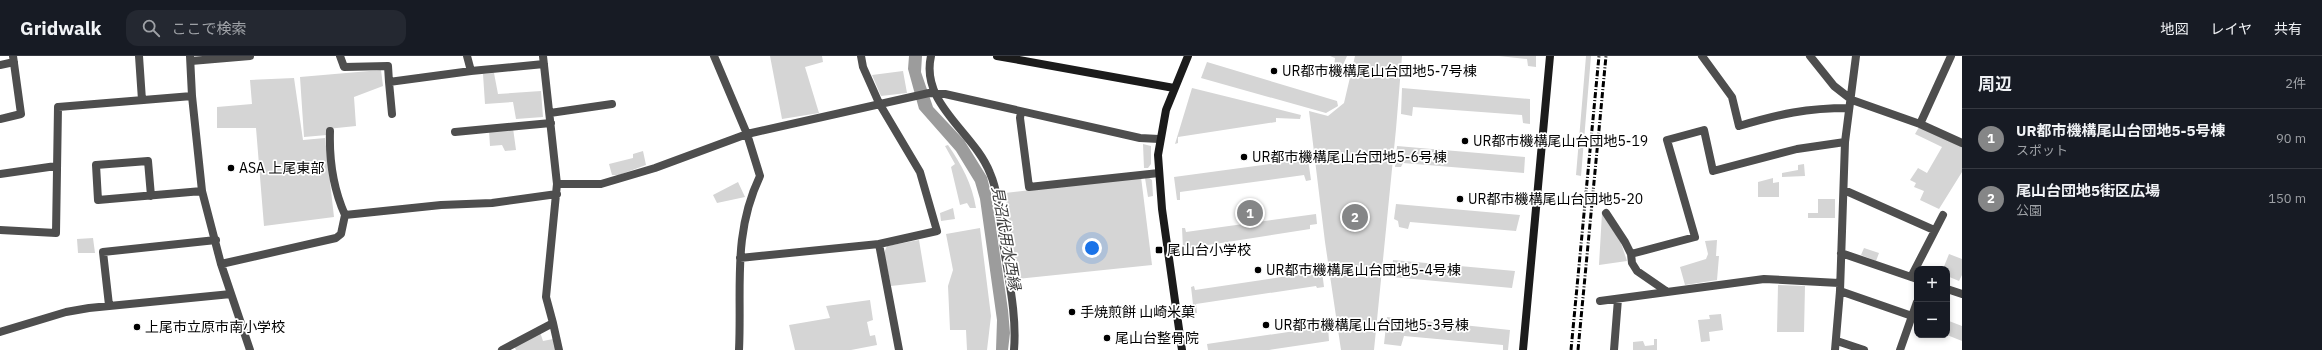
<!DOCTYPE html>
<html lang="ja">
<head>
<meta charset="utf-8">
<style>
  body { margin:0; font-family:"IBM Plex Sans","Noto Sans JP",sans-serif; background:#242831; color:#f1f3f6 }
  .controls { position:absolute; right:12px; bottom:12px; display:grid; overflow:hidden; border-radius:8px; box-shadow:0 2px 6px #0003 }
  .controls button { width:36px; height:36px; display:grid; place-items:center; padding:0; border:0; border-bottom:1px solid #363941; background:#171b24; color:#f1f3f6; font:20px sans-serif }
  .you { position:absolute; left:1092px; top:192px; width:14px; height:14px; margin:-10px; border:3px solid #fff; border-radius:50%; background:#1a73e8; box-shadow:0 0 0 6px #1a73e833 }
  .badge { display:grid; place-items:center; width:26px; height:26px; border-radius:50%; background:#858687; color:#fff; font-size:13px; font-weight:700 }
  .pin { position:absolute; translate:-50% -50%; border:2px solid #fff; box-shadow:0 1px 4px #0006 }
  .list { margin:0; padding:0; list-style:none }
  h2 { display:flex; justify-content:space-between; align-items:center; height:52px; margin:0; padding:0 16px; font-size:17px }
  h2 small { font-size:13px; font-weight:400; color:#9ea1a6 }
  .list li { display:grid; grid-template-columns:26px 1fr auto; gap:12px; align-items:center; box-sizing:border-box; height:60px; padding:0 16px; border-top:1px solid #363941 }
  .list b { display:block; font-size:15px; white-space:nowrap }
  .list p { margin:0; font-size:13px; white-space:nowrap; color:#9ea1a6 }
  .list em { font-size:13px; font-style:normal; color:#9ea1a6 }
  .icon { flex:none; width:22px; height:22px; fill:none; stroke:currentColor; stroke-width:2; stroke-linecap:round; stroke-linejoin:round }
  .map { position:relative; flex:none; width:1962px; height:294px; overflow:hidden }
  header { display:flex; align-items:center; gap:24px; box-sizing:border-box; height:56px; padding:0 20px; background:#171b24; border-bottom:1px solid #363941 }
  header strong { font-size:19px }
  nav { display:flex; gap:22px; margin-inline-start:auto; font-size:14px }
  .search { width:280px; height:36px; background:#242831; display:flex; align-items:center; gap:10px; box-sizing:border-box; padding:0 14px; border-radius:12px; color:#9ea1a6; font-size:15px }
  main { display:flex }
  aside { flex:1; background:#171b24 }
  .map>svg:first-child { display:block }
</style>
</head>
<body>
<header>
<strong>Gridwalk</strong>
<div class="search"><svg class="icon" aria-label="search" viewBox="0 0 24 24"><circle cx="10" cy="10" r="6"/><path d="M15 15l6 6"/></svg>ここで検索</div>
<nav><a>地図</a><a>レイヤ</a><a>共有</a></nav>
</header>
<main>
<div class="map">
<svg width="1962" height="294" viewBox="0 0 1962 294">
  <rect width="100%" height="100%" fill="#fff"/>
  <path fill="#d5d5d5" d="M770,0H822L823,6L805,11L819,57L782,63Z
    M1330,0H1347L1342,11L1334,10L1335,2Z
    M1355,0H1402L1396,73L1374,294H1341L1325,186L1309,55L1328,60L1344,47Z
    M1499,0H1536V11L1528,10L1527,3Z
    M1586,0H1591L1581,120L1576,119Z
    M1207,6L1337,45L1338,50L1326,57L1201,22Z
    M381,14L383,30L354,41L356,70L327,73V79L304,81L300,21Z
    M903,15L907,37L881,40L872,19Z
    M494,17L498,38L541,35L543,61L516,63L513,46L485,48L483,18Z
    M294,22L303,84L325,82L334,161L264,170L256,72H217V51L252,48L250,24Z
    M1192,32L1301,59L1300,63L1276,62V66L1178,81V87L1175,88Z
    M1402,32L1530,43V68L1523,67L1522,59L1413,51L1412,60L1401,58Z
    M1919,71L1962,91V116L1939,153L1920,144L1924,135L1914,131L1916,127L1910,124L1918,112L1927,117L1942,91L1915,78Z
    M513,72L516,94L505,95L502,89L490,90L489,75Z
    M1143,88L1151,90V108L1148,112H1144Z
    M948,89C962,109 972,128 976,152H970L967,147L960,149L951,111L955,108L945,90Z
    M1397,90L1525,101L1524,117L1403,107L1401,111H1395Z
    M643,95L646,109L619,119H612L609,108L633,102V98Z
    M1308,103L1311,124L1306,125L1304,119L1180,136V144H1177L1174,121Z
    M1804,108L1805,120L1782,121V117L1798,114V109Z
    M1141,121L1152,209L1017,223L1005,137Z
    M1148,121L1152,124L1153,140L1148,141L1145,122Z
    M1773,122V127L1779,126V141H1758V126Z
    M738,126L745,141L717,147L713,139Z
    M1818,143H1835V162H1808V157H1818Z
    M1396,148L1520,159L1516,175L1410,166L1408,173L1399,171L1398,165L1394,163Z
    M953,152L955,163L941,165L940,157Z
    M1602,157L1621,187L1627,205L1599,209Z
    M1316,158L1317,168L1310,169V173L1183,193L1182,172H1185L1186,176Z
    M980,172L991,260L987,294H967L966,274H950L948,230L953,214L946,178Z
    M93,182L95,197H78L77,183Z
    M919,184L926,226L891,230L884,197L887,190Z
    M1717,184L1716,200H1719L1717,224L1685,229L1680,211L1706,203L1708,198L1705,185Z
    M1864,192L1879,197L1876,205L1861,199Z
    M1949,198L1962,203V219L1959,225L1947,220V213H1943Z
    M1393,204L1515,215L1512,232L1392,221Z
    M1322,215L1324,231L1317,232L1316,230L1196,248L1197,257H1194L1191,231L1194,230L1195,234Z
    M1778,229L1805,230L1804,276H1777Z
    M870,244L873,264L867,266L870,280L875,279L877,289L851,294H795L789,269L830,262L826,250Z
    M1721,258L1723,274L1709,276L1710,285L1701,286L1698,264L1710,263L1709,259Z
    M1387,261L1510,274L1508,294H1503V289L1404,280L1401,290L1384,288Z
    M1949,265L1962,270V285L1947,279Z
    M1328,270L1329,285L1269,294H1208L1207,288Z
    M540,276L543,285L553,283L556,294H516L514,290Z
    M1654,283H1657V294H1633V286L1643,285L1645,290L1654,289Z"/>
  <path fill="#9c9c9c" d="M909,0H922L921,16L933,51L964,84L987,121L991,137L1008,254L1010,277L1008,294H996L997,264L980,143L975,126L956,95L919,53L908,13Z"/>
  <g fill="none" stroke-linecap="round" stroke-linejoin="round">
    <path stroke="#4e4e4e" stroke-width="8" d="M139,0L142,44
      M190,0L192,40L202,135L221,208L250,294
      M340,0L344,11L388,10L389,26
      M467,0L471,15
      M714,0L747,78L760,120C732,179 742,232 739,294
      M861,0L863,11L879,47L920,116L937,175L879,188L899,294
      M931,0C920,48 974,76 990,117C999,138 1000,163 1003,186C1008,221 1017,258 1014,294
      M1702,0L1732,41L1739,70C1780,58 1806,52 1849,52
      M1810,0L1834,30L1852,44L1920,68L1962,87
      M191,5L250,0
      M0,9L14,6
      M1021,56L1020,62L1029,131L1159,117
      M550,57L612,48
      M392,58L389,26L471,15L544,8
      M0,63L21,58L13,0
      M1920,68L1951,0
      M330,75C329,105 333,132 345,159
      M455,76L551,67
      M0,118L56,110
      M557,128H601L655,112L747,78L929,37L945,38L1140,82L1159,83
      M1844,134L1934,174
      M151,140L148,105L96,109L98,144L202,135
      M1606,157L1625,186L1631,198L1632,207L1637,215L1666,235
      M0,174L56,177L58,51L192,40
      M1841,197L1917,223
      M1631,198L1695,181L1667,84L1704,74L1713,115L1797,93L1845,86
      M740,202L879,188
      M221,208L336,182L341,178L345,159L441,149L492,147L557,138
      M1911,221L1943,159
      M1947,233L1962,238
      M1840,235L1912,260L1900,294
      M1600,245L1764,223L1839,227
      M109,249L103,196L216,184
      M1912,260L1917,246
      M553,267L559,294
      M0,276L66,256L89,252L231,238
      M1837,285L1864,294
      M502,294L553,267L546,241L557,128L543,0
      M1614,294L1618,243
      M1835,294L1840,235L1845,86L1856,0"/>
    <path stroke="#1b1b1b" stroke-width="8" d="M997,0L1174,32
      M1182,294L1162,153L1158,99L1166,54L1188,0
      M1523,294L1550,0"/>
    <path stroke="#000" stroke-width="3" stroke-dasharray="6 2 1 2" stroke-linecap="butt" d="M1571,294L1599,0
      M1578,294L1606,0"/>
  </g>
  <g fill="#000" stroke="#fff" stroke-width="1.5">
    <circle cx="1274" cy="15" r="4"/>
    <circle cx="1465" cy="85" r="4"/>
    <circle cx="1244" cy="101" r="4"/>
    <circle cx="231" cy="112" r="4"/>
    <circle cx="1460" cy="143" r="4"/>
    <rect x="1155" y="190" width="8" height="8" rx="2"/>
    <circle cx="1258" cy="214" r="4"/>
    <circle cx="1072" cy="256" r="4"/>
    <circle cx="1266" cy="269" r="4"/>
    <circle cx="137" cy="271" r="4"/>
    <circle cx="1107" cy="282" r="4"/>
  </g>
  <g text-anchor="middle" stroke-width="3.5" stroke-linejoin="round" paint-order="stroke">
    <g font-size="14" fill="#000" stroke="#fff" text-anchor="start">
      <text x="1282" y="20">UR都市機構尾山台団地5-7号棟</text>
      <text x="1473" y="90">UR都市機構尾山台団地5-19</text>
      <text x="1252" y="106">UR都市機構尾山台団地5-6号棟</text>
      <text x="239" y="117">ASA 上尾東部</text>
      <text x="1468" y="148">UR都市機構尾山台団地5-20</text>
      <text x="1167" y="199">尾山台小学校</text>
      <text x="1266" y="219">UR都市機構尾山台団地5-4号棟</text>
      <text x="1080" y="261">手焼煎餅 山崎米菓</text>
      <text x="1274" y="274">UR都市機構尾山台団地5-3号棟</text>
      <text x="145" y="276">上尾市立原市南小学校</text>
      <text x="1115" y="287">尾山台整骨院</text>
    </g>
    <g font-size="15" font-style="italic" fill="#3d3d3d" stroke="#fff">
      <text transform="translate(1006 182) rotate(80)" y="5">見沼代用水西縁</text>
    </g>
  </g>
</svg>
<div class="controls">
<button>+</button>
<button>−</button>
</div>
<div class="you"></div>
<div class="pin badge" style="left:1250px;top:157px">1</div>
<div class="pin badge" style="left:1355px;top:161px">2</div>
</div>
<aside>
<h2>周辺<small>2件</small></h2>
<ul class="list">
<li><span class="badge">1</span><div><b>UR都市機構尾山台団地5-5号棟</b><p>スポット</p></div><em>90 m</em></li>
<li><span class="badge">2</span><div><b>尾山台団地5街区広場</b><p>公園</p></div><em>150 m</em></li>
</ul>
</aside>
</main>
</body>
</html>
